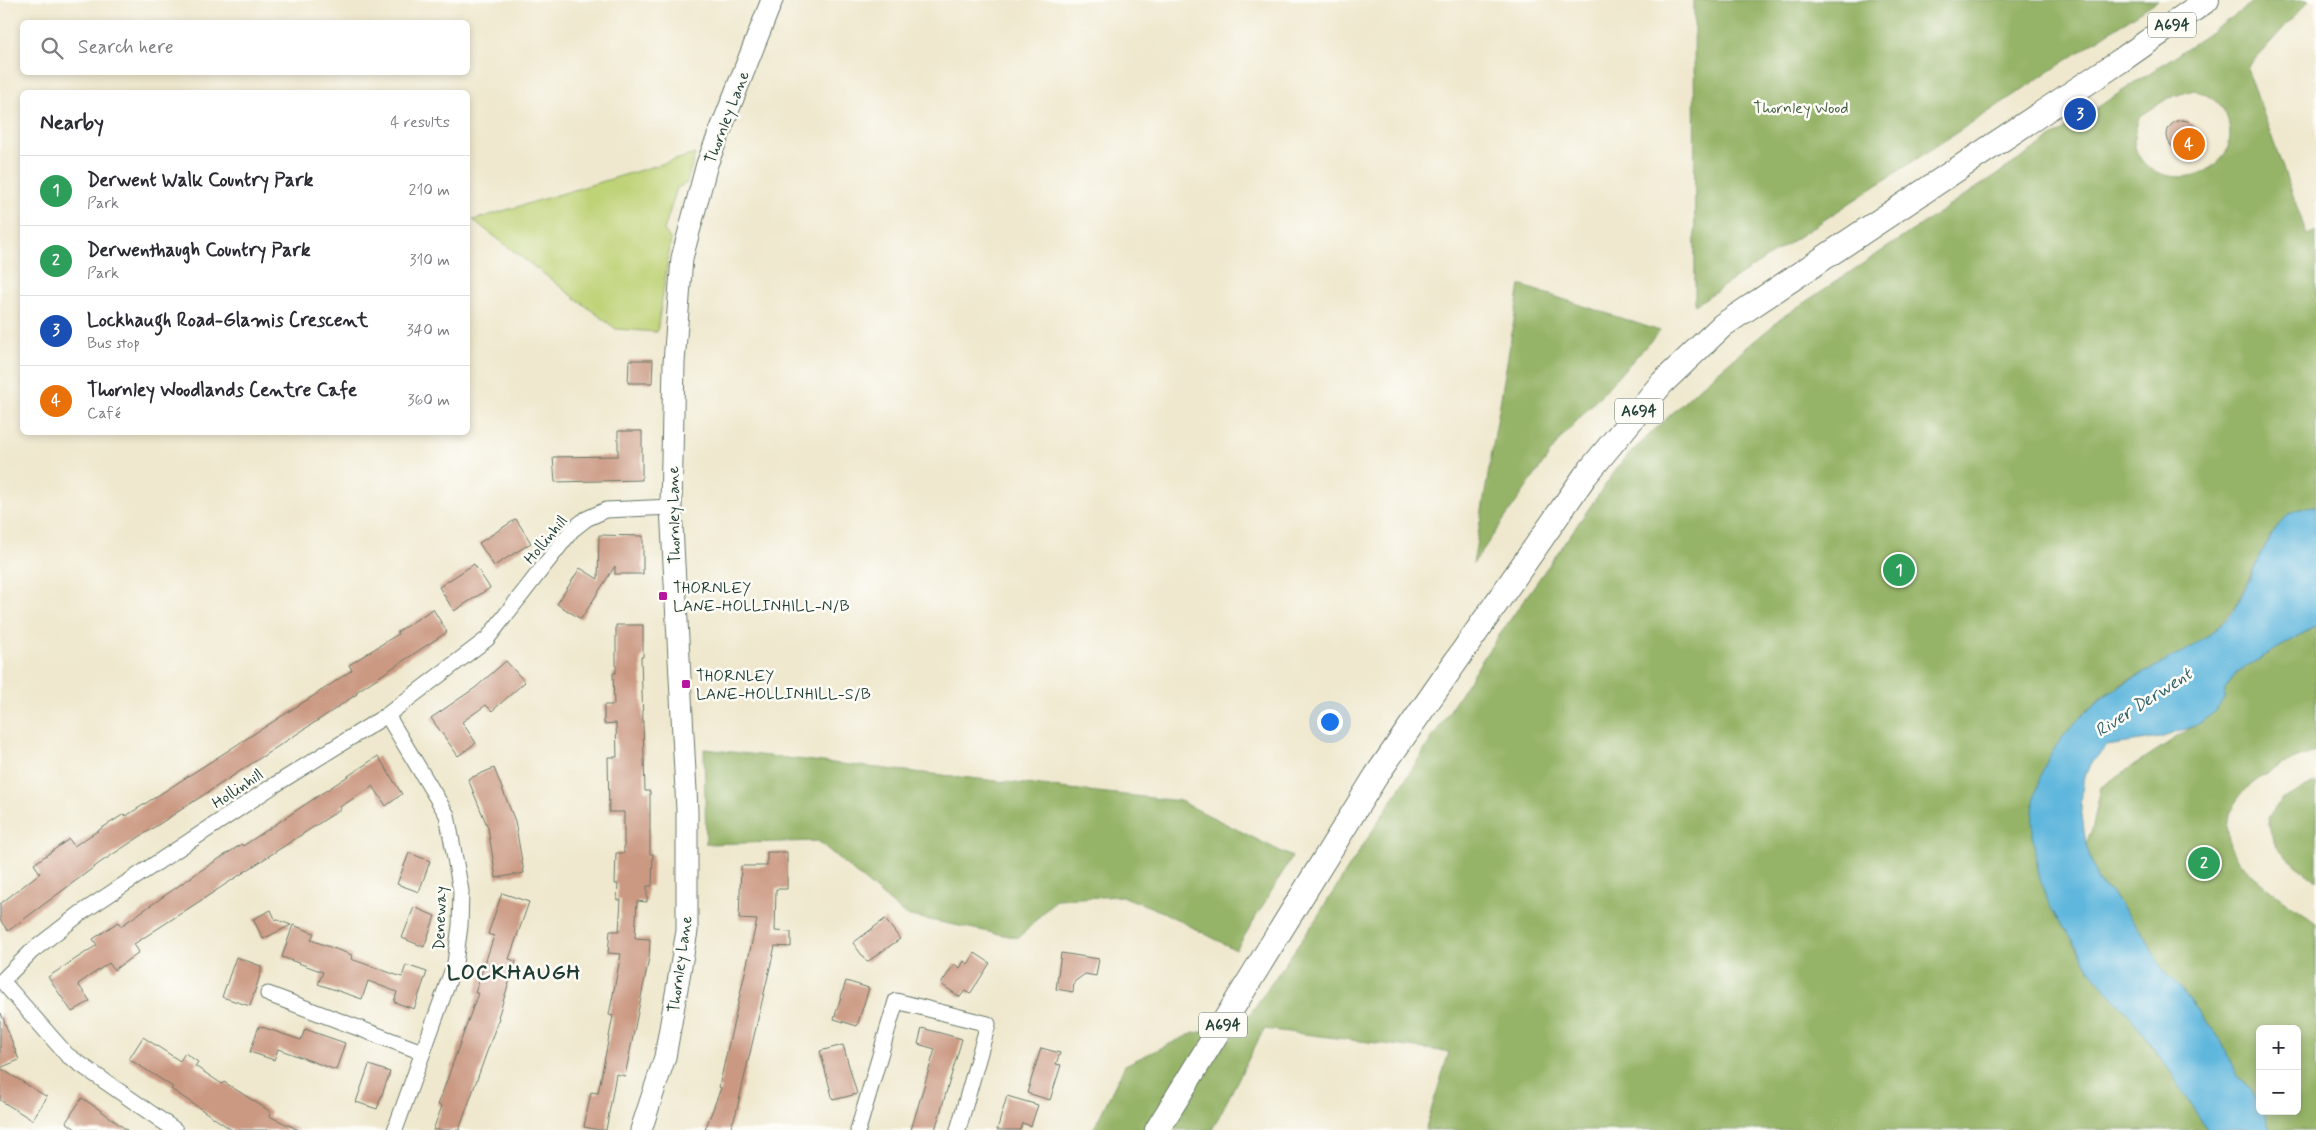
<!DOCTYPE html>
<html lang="en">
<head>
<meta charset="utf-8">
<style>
  body { margin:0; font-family:Mynerve,sans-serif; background:#f7f7f7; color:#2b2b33 }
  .controls { position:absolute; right:15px; bottom:15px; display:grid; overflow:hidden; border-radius:8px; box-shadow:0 2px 8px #0003 }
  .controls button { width:45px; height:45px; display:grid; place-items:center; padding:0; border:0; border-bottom:1px solid #e1e1e2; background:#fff; color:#2b2b33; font:25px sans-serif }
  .you { position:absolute; left:1329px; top:721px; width:18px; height:18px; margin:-12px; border:4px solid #fff; border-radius:50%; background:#1a73e8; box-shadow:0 0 0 8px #1a73e833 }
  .badge { display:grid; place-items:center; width:32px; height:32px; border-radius:50%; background:#0b8043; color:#fff; font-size:16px; font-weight:700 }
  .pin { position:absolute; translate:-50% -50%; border:2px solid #fff; box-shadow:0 1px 5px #0006 }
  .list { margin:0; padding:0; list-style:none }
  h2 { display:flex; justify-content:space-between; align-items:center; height:65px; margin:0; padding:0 20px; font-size:21px }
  h2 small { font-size:16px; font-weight:400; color:#7c7c81 }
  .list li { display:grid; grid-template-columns:32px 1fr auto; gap:15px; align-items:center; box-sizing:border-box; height:70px; padding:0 20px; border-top:1px solid #e1e1e2 }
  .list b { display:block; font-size:19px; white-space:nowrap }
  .list p { margin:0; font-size:16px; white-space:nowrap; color:#7c7c81 }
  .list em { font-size:16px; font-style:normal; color:#7c7c81 }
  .icon { flex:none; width:28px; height:28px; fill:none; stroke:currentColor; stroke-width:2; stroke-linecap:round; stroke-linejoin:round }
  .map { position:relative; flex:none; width:2316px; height:1130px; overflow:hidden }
  .search { position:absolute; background:#fff; box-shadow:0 2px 8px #0003; left:20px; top:20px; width:450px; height:55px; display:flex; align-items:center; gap:12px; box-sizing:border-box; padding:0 18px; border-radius:8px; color:#7c7c81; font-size:19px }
  .panel { position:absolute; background:#fff; box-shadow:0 2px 8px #0003; left:20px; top:90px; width:450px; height:345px; border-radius:8px }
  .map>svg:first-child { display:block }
</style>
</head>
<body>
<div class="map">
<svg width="2316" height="1130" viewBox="0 0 2316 1130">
  <rect width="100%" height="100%" fill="#fdfcf7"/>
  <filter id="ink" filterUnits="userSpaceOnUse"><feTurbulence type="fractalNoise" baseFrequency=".02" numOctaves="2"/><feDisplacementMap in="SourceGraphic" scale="10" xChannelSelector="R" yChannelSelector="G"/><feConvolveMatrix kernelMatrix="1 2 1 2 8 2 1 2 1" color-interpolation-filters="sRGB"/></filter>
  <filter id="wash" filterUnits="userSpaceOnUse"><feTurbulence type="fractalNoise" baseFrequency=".0096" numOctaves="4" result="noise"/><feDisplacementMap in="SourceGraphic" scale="20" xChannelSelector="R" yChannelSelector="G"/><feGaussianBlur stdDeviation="1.12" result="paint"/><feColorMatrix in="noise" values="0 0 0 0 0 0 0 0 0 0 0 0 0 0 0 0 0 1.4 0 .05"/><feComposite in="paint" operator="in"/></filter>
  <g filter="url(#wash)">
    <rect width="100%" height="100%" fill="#efe8ce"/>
    <path fill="#bed276" stroke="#6e8855" d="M695,154L687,183L677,188L664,230L671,240L657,332L616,329L473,220Z"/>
    <path fill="#96b467" stroke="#5a784e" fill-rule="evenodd" d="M1694,0H2158L1695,305Z
      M2256,0H2309L2247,68L2307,235L2316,231V507L2299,509L2270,536L2236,604L2216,630L2195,646L2156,668L2132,678L2105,695L2084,713L2052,752L2074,943L2092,973L2132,1018L2184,1092L2207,1130H1425L1449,1052L1264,1029L1212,1130H1093L1125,1065L1193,1033L1240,1028L1310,928L1488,651L1623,460L1702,385L1784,316L2220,26ZM2194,90C2212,96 2226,106 2229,125C2240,183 2148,195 2135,147C2132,138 2137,125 2139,117L2168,98Z
      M1520,285L1660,331L1561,438L1473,564Z
      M2316,626V752C2282,761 2222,791 2228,833C2229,839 2229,847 2232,852C2251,879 2289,903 2316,923V1130H2272L2263,1111H2297V1029H2260V1106L2252,1090L2236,1075L2221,1040L2185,994L2161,967L2146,938L2111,893L2098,882L2086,845L2092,830L2101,787L2215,712L2224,699L2225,689L2237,672Z
      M704,749L1180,801L1292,857L1236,950L1163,912L1122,896L1056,899L1019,938L905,915L818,841L706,844Z
      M2316,782V880C2291,860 2272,854 2268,818L2281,800Z"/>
    <path fill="#60b7dd" stroke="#407a88" d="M2316,507V626L2237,672L2225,689L2224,699L2215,712L2195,726L2160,738L2107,746L2090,764L2083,782L2081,807L2086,845L2098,882L2111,893L2146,938L2161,967L2185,994L2221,1040L2236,1075L2252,1090L2260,1106V1111H2263L2272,1130H2207C2184,1092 2159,1054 2132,1019C2120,1003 2104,989 2092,973C2085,963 2080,951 2074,941C2066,930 2057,920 2051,908C2042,891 2038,872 2035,853C2026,792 2042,754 2086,712C2123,676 2173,664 2213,632C2246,607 2253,558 2278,526C2281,522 2285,517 2289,514C2297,508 2306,508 2316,507Z"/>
    <g id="blocks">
      <path fill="#cb9982" d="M2167 135a15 15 0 1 1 30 0a15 15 0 1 1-30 0Z
        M629,360H653L652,383H628Z
        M618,431H642V480L555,482L553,457L618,456Z
        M516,519L531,543L494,566L479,543Z
        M599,535L643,536V574H615V566L581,619L557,604L580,568L598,579Z
        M474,564L490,588L454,611L439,587Z
        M433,609L447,632L356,692L357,694L326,715L101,862L8,931L0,920V904L40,873L34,864L69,839L74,846L124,814L126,816L324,689L352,670L349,665L398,634L397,632Z
        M616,625H643V657H641L645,791H650V854H653L652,886H647V902L637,901L635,938L650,939L649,958L625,1076L616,1074L606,1130H599L584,1127L591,1092L598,1093L613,1016L609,1015L621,954L608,953L610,931H619L621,900H617L618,884H615L616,853H624V812H609L608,757H617L616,723L604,724V705H614L613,673H616Z
        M506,661L525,682L492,711L486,705L462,722L476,743L458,756L431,718L475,688Z
        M378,756L402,794L386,806L373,786L340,807L341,809L134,944L139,952L114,970L109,963L78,984L90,1001L72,1012L48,977L97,945L93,939L118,922L121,926L200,871L242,844L243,846Z
        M494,768L515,821L524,873L496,878L488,828L468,779Z
        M767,852H787V889H776L775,931L791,932V947L775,946L736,1113L730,1130H705L721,1088L719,1087L757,920L739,919L741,866H767Z
        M409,853L430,861L419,892L397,884Z
        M502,893L529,902L509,959L516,961L498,1017L499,1018L459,1130H433L442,1106L438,1105L478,993H475L494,936L488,934Z
        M414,907L435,916L424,947L402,938Z
        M271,910L275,919L291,925L263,939L253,919Z
        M885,919L900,939L867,962L853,943Z
        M293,925L314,933L311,940L352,955L351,959L402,977L406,965L427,972L414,1009L394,1002L397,992L368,981L362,999L318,984L323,972L282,957Z
        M975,953L990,963L970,994L965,991L960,997L941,984L954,964L960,968L964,961L968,964Z
        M1061,953L1099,959L1096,976L1085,974L1074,982L1073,992L1056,989Z
        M236,957L261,966V972L250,1006L222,997Z
        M846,981L869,988L857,1026L834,1019Z
        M1,1013L19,1060L0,1068V1014Z
        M259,1026L301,1040L305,1029L345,1043L336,1070L278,1049L274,1060L250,1052Z
        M922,1028L962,1039L935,1130H911L935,1049L918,1044Z
        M143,1037L180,1061L185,1053L198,1062L195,1066L222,1084L224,1082L271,1112L269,1116L299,1130H232L171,1089L173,1087L129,1059Z
        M843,1045L857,1094L833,1100L820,1051Z
        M1041,1048L1060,1053L1056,1064L1061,1065L1050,1100L1027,1093Z
        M369,1065L390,1072L377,1109L356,1102Z
        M0,1068L47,1097L32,1120L0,1100Z
        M1007,1096L1038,1105L1031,1126L1022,1123L1020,1130H997Z
        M82,1098L100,1110L127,1130H77L66,1122Z"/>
    </g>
  </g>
  <g filter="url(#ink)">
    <use href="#blocks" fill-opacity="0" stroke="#68796a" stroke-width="1"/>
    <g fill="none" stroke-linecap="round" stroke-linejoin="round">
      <g stroke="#68796a" stroke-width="17">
        <path id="street" d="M387,715L447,815L461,891L460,926L455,963L395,1130
          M268,994L422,1052
          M175,1130L67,1055L2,981L32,951L81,913L273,786L387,715L487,639L572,530L586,519L606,510L671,507
          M858,1130L896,1001L988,1024L958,1130"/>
      </g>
      <g stroke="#68796a" stroke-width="23">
        <path id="secondary" d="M641,1130L665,1057L687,931V810L671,507L674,363L682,258L707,164L772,0"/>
      </g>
      <g stroke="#68796a" stroke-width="26">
        <path id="primary" d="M1157,1130L1376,776L1585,476L1662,383L1723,325L2120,61L2207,0"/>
      </g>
      <use href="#street" stroke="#fff" stroke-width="15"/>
      <use href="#secondary" stroke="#fff" stroke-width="21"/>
      <use href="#primary" stroke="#fff" stroke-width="24"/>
    </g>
  </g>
  <g fill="#b5179e" stroke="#fdfcf7" stroke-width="2">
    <rect x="658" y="591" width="10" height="10" rx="2.5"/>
    <rect x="681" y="679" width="10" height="10" rx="2.5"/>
  </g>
  <g text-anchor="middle" stroke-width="5" stroke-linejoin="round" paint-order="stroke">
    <g fill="#fdfcf7" stroke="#62766e" stroke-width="1">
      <rect x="2148" y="12.5" width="48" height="25" rx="4"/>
      <rect x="1615" y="398.5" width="48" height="25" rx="4"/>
      <rect x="1199" y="1012.5" width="48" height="25" rx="4"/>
    </g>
    <g font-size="15" font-weight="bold" fill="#1f3d34">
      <text x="2172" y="30">A694</text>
      <text x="1639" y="416">A694</text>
      <text x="1223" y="1030">A694</text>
    </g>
    <g font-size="16" fill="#476244" stroke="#fdfcf7">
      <text x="1801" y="113">Thornley Wood</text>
    </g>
    <g font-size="16" fill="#1f3d34" stroke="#fdfcf7">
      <text transform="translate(726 117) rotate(-69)" y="6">Thornley Lane</text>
      <text transform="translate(673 515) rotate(-91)" y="6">Thornley Lane</text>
      <text transform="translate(545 539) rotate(-50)" y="6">Hollinhill</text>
      <text transform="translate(237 788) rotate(-34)" y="6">Hollinhill</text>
      <text transform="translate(439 918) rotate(-88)" y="6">Deneway</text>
      <text transform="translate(679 964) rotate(-82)" y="6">Thornley Lane</text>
    </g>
    <g font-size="16" fill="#1f3d34" stroke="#fdfcf7" text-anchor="start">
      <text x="673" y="593">THORNLEY<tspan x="673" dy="18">LANE-HOLLINHILL-N/B</tspan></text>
      <text x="696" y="681">THORNLEY<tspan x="696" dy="18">LANE-HOLLINHILL-S/B</tspan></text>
    </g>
    <g font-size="18" font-style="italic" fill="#326267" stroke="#fdfcf7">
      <text transform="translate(2143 702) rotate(-33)" y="6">River Derwent</text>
    </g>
    <g font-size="21" font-weight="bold" letter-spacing="1" fill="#1f3d34" stroke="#fdfcf7">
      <text x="514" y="979">LOCKHAUGH</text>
    </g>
  </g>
</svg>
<div class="controls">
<button>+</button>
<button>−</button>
</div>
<div class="you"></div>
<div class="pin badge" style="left:1899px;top:570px;background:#2e9e5b">1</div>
<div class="pin badge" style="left:2204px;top:863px;background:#2e9e5b">2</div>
<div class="pin badge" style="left:2080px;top:114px;background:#1a4fb4">3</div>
<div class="pin badge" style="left:2189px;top:144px;background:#e8710a">4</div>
<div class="search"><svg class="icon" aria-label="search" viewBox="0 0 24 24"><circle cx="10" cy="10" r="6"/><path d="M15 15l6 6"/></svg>Search here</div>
<section class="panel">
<h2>Nearby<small>4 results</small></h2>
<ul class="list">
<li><span class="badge" style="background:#2e9e5b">1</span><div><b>Derwent Walk Country Park</b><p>Park</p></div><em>210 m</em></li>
<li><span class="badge" style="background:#2e9e5b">2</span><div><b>Derwenthaugh Country Park</b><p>Park</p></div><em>310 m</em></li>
<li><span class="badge" style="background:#1a4fb4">3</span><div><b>Lockhaugh Road-Glamis Crescent</b><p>Bus stop</p></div><em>340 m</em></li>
<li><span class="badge" style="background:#e8710a">4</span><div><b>Thornley Woodlands Centre Cafe</b><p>Café</p></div><em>360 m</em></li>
</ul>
</section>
</div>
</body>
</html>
